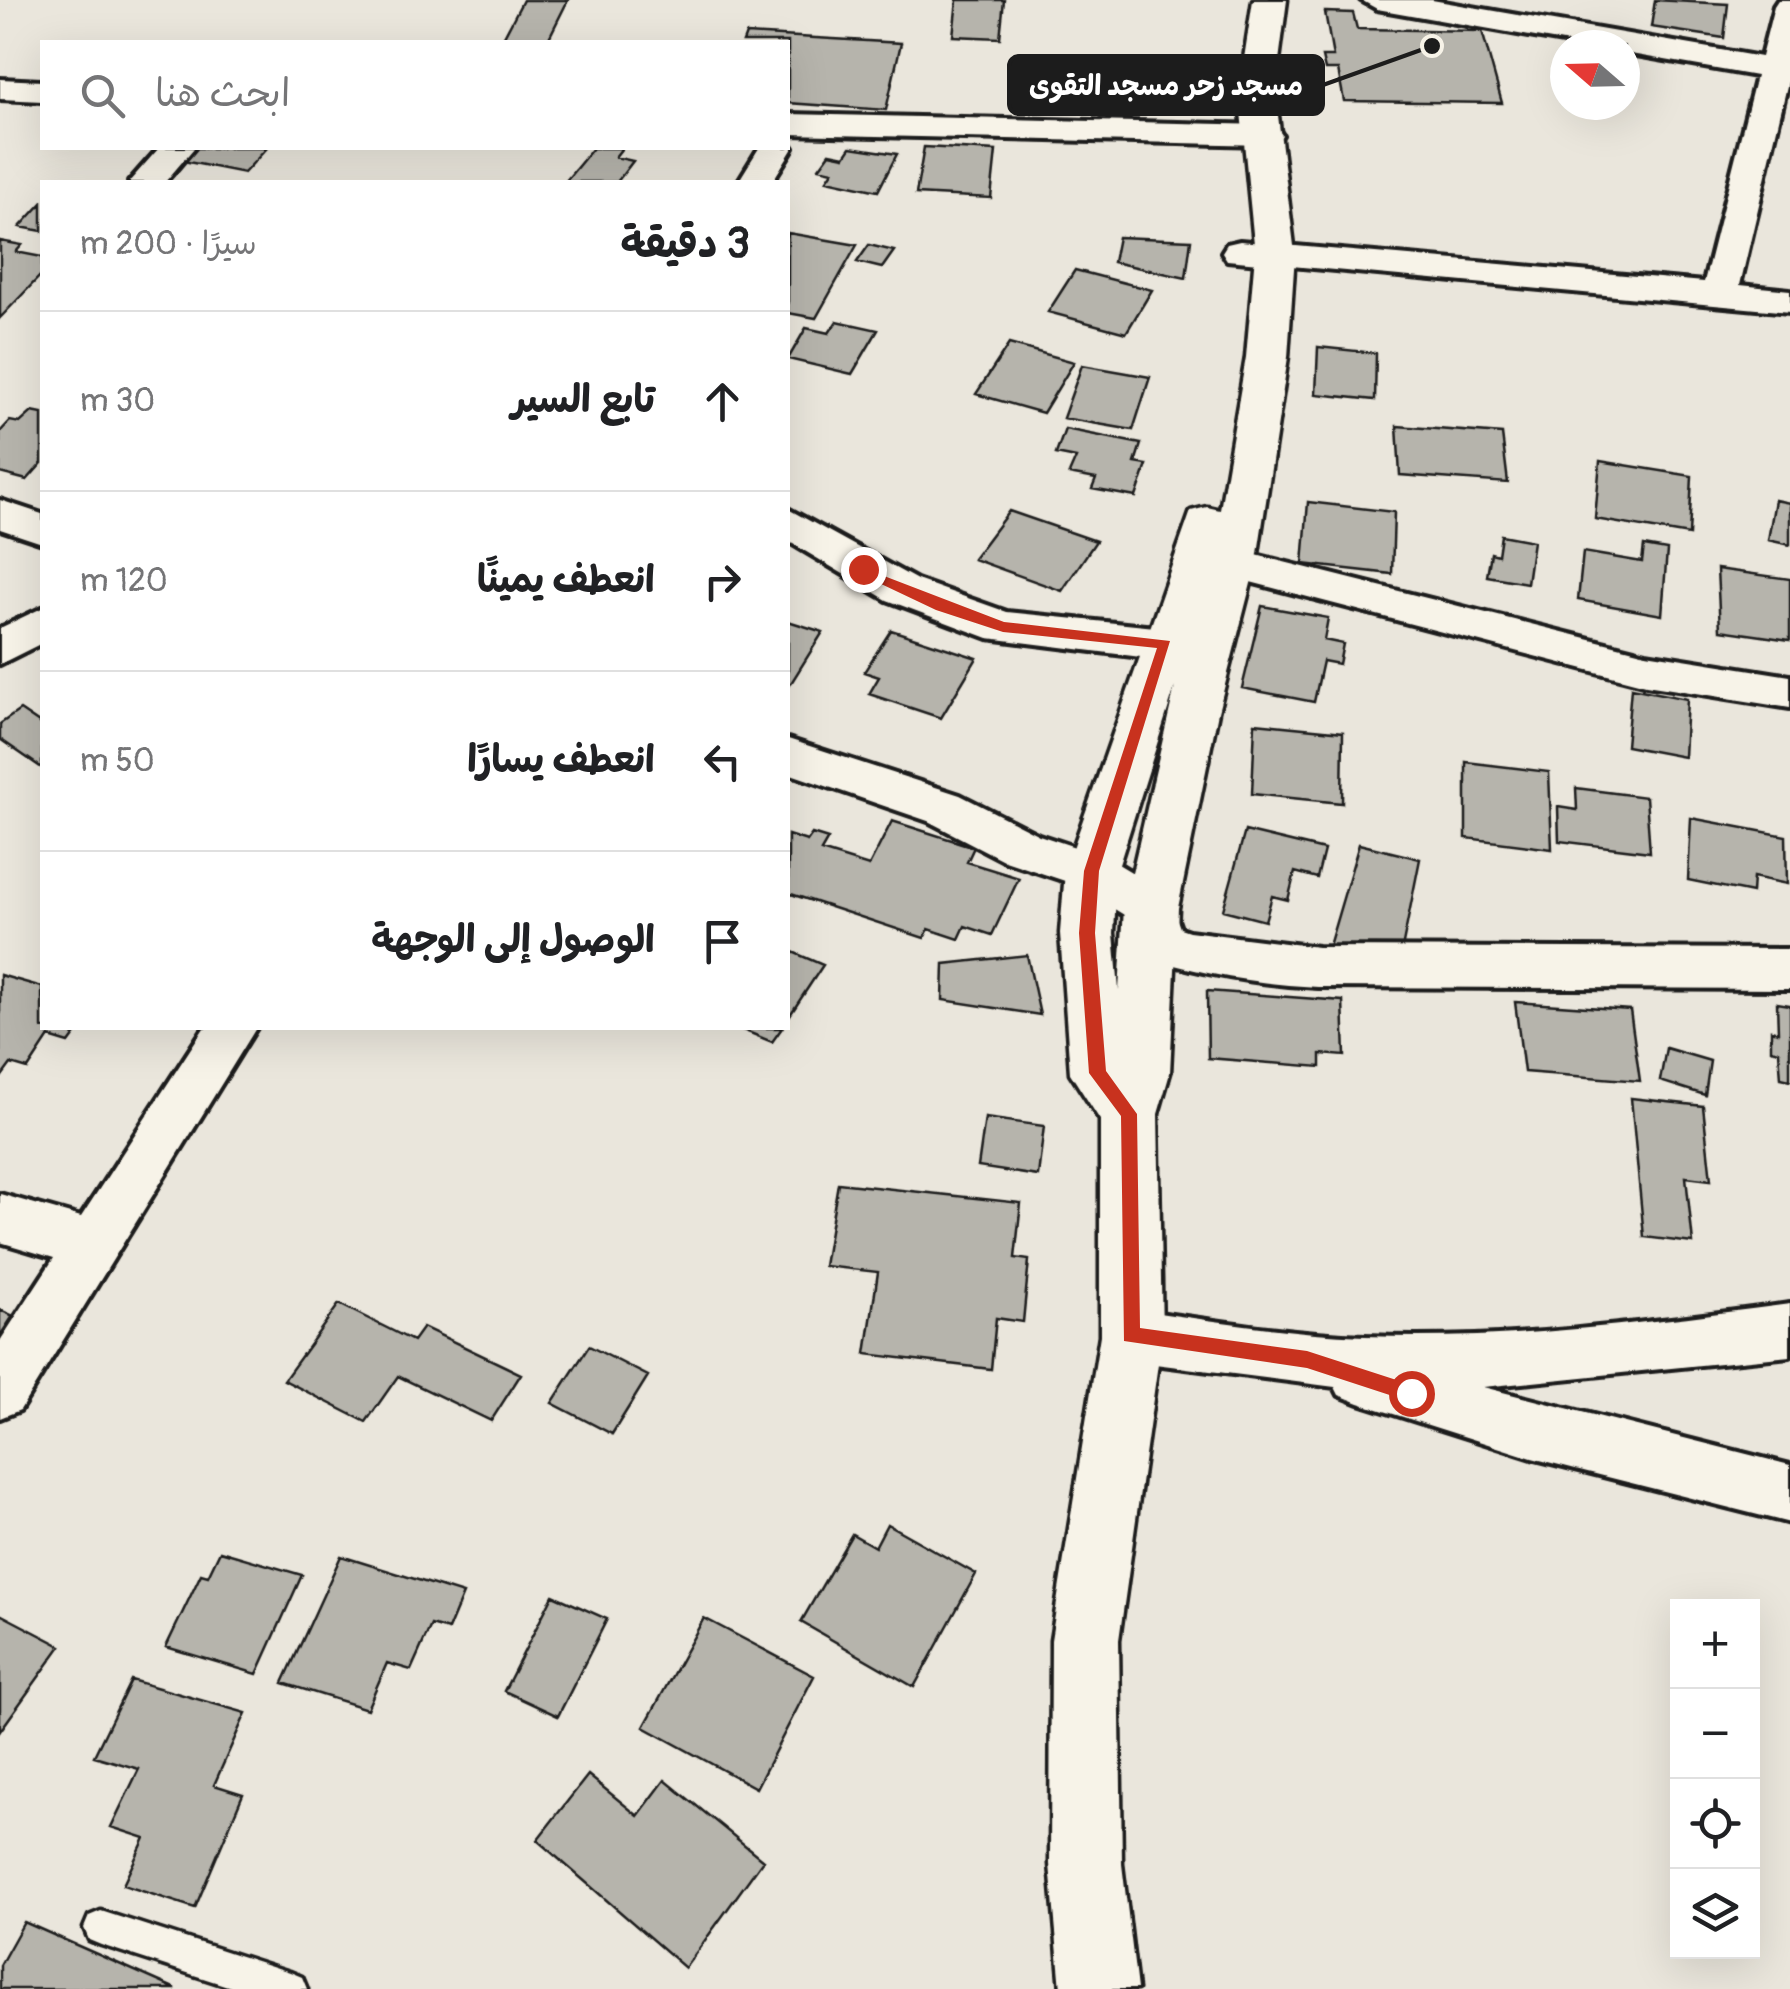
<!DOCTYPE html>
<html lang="ar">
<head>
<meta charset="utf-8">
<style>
  body { margin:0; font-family:Pangolin,"Playpen Sans Arabic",sans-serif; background:#f6f6f6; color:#202124; direction:rtl }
  .controls { position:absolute; right:30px; bottom:30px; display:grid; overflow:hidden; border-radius:0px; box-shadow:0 10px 40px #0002 }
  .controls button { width:90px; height:90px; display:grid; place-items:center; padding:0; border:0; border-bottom:2px solid #e0e0e0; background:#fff; color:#202124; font:50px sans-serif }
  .compass { position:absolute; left:1550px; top:30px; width:90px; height:90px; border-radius:50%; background:#fff; box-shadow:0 10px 40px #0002; rotate:290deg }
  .stop { position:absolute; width:30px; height:30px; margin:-22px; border:8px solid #c8321e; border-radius:50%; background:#fff }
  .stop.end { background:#c8321e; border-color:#fff; box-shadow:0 2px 10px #0008 }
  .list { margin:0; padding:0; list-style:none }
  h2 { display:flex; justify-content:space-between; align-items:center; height:130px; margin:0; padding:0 40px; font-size:42px }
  h2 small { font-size:32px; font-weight:400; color:#757577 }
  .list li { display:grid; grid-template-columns:65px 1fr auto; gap:30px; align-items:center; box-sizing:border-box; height:180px; padding:0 40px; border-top:2px solid #e0e0e0 }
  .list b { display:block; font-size:38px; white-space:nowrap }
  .list em { font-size:32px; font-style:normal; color:#757577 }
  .icon { flex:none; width:55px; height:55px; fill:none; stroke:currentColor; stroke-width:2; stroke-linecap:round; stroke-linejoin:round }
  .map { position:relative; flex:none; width:1790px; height:1989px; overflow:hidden; direction:ltr }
  .search { position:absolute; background:#fff; box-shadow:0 10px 40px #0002; left:40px; top:40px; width:750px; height:110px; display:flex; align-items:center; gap:25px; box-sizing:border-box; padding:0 35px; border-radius:0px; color:#757577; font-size:38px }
  .panel { position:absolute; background:#fff; box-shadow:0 10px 40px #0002; left:40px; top:180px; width:750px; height:850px; border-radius:0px; direction:rtl }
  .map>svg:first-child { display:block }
</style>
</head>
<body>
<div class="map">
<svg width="1790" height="1989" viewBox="0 0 1790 1989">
  <rect width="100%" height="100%" fill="#eae6dc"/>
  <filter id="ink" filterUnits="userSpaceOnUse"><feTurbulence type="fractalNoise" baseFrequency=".01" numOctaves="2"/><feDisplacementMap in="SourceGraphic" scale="20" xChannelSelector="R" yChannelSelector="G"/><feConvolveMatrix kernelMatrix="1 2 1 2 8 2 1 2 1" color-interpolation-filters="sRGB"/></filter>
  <g filter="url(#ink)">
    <path fill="#b6b4ac" stroke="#1c1c1c" stroke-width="2.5" d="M523,0H568L547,42H501Z
      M957,0H1004L1000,38L953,36Z
      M1655,0L1728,4L1724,38L1651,27Z
      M1325,12L1353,13L1357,29L1482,31L1502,103L1344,101L1338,70H1325L1322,57H1333Z
      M746,34L901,43L886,110L788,103V42H743Z
      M851,147L897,154L878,191L827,180L833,171L819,168L830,153L845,156Z
      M924,147L996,151L991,198L916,194Z
      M196,148H267L244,173L183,161Z
      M593,148H622L615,157L633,161L617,182H565Z
      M42,203V231L20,227Z
      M788,233L857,245L816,318L788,313Z
      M1118,237L1191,240L1186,278L1113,262Z
      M0,241L22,245L16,252L42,257V274L0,318Z
      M869,245L894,251L882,268L857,262Z
      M1075,270L1152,290L1126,333L1048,312Z
      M837,321L878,330L852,374L788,359L806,328L829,333Z
      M1009,344L1074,362L1043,413L976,394Z
      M1318,347L1376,353L1375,400L1316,394Z
      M1082,365L1150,377L1133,430L1063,418Z
      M32,412L42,414V463L27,480L0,473V432L10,421L20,423Z
      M1397,426L1502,434L1508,483L1400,475Z
      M1065,429L1141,444L1135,463L1147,465L1136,497L1092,489L1096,479L1069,474L1076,458L1056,454Z
      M1600,461L1692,476L1689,535L1595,519Z
      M1775,500L1790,503V545L1768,540Z
      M1308,502L1394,512L1392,574L1303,564Z
      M1009,511L1096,541L1062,591L973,559Z
      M1501,535L1533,541L1527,583L1487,576L1491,553L1498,555Z
      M1644,546L1667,550L1662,615L1578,600L1583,552L1642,562Z
      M1717,569L1790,579V640L1720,630Z
      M1262,606L1328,618L1324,640L1343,644L1339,664L1323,661L1314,702L1242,688Z
      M788,621L823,632L788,688Z
      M891,630L977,658L941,718L869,694L879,677L864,672Z
      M1631,688L1687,699L1684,757L1626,746Z
      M20,710L42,725V768L0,739V724Z
      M1255,723L1343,732L1342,803L1252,794Z
      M1466,762L1549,772L1552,849L1466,838Z
      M1576,788L1646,797L1650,852L1559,841L1558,807L1577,810Z
      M1691,818L1786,836L1787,884L1753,877L1752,893L1688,880Z
      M892,821L974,847L967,862L1019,878L992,935L965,926L959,939L929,929L924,938L788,893V835L807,841L812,834L828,839L821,851L869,866Z
      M1245,831L1324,850L1317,878L1295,872L1288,900L1272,896L1265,921L1223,910Z
      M1359,844L1420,859L1401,954L1329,946Z
      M788,950L823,965L788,1018Z
      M1027,955L1040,1015L943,1000L944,964Z
      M0,975L42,987V1028H80L69,1043L49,1037L28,1069L11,1064L0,1079Z
      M1207,991L1343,1001L1345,1056L1321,1054V1067L1208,1058Z
      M1515,1002L1630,1010L1640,1081L1524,1072Z
      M1777,1003L1790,1005V1080L1781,1078L1779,1051L1771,1049V1030L1778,1032Z
      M738,1028H782L772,1042Z
      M1666,1048L1710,1061L1705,1095L1660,1081Z
      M1631,1098L1703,1106L1711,1180L1686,1177L1693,1243L1644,1237Z
      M985,1118L1044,1126L1038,1176L978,1167Z
      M838,1183L1021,1203L1015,1258L1029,1260L1023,1322L996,1318L991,1369L866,1354L878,1272L824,1266Z
      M339,1304L413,1341L423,1327L521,1374L491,1421L398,1376L366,1422L284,1380Z
      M0,1310L16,1317L0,1339Z
      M589,1346L648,1376L612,1434L552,1403Z
      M887,1524L976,1574L914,1687L801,1622L852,1534L875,1547Z
      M220,1551L302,1575L257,1674L166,1647L201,1574L208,1576Z
      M341,1556L463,1594L448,1630L431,1625L411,1670L387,1663L367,1709L283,1683Z
      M553,1595L607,1619L558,1716L504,1691Z
      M0,1614L61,1646L0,1731Z
      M704,1618L814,1676L756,1788L644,1727Z
      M131,1680L246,1713L214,1785L243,1794L195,1908L123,1885L145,1838L111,1827L139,1769L94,1756Z
      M588,1775L638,1816L665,1780L763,1860L685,1968L537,1840Z
      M24,1922L176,1989H0V1965Z"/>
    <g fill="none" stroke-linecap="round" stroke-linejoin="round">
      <g stroke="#1c1c1c" stroke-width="7">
        <path id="service" d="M101,1911L290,1972L302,1977L307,1989H237L101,1945L89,1940L84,1928L89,1916Z"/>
      </g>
      <g stroke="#1c1c1c" stroke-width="8">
        <path id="minor" d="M1361,0H1432L1761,57L1774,6L1778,0H1790V73L1740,285L1790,290V312L1227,260L1222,252L1227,244L1240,241L1704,282L1756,76L1625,53V45H1580L1377,9Z
          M0,79L42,81V101L0,99Z
          M788,114L1265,125L1277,128L1282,135L1277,142L1265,145L788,134Z
          M788,141L793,148L772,182H738L759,148H788Z
          M159,148H194L165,182H129Z
          M0,500L42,514V543L0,529Z
          M788,509L917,580L1007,612L1165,628L1180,633L1187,644L1180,655L1165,660L988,638L887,600L788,541Z
          M1200,541L1646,653L1790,676V708L1646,685L1185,565L1179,555L1185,545Z
          M42,608V643L0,664V628Z
          M788,739L960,795L1039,835L1108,858L1168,894L1180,928L1189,931L1318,947L1790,949V989L1318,987C1256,984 1199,974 1141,955L1129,918L1074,884L1005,861L928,821L788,773Z
          M204,1028H256L20,1410L0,1418V1341L54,1258L0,1242V1194L81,1217Z
          M1790,1304V1356L1483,1387L1790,1465V1523L1532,1458L1359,1403L1339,1395L1335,1387L1131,1361L1111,1353L1103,1335L1111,1317L1131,1309C1209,1320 1287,1333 1365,1336C1507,1342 1650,1322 1790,1304Z"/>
      </g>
      <g stroke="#1c1c1c" stroke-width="7">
        <path id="tertiary" d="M1253,0H1287L1275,91L1295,254L1288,357L1257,560L1218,712L1178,908L1170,1073L1158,1114L1162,1335L1119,1640L1122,1864L1137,1989H1061L1050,1864L1051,1640L1100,1335V1120L1070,1073L1060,933L1065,871L1191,511L1207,507L1220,510L1246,357L1255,254L1239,91ZM1175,687L1124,908L1119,991L1114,933L1117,871Z"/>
      </g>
      <use href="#service" fill="#f7f3e8" fill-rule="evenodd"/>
      <use href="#minor" fill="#f7f3e8" fill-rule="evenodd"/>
      <use href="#tertiary" fill="#f7f3e8" fill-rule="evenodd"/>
    </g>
  </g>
  <path fill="#c8321e" d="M858,566L1004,622L1170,641L1099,871L1095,933L1106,1071L1137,1114L1140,1328L1307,1351L1418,1387V1399L1411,1402L1307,1368L1124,1341L1121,1116L1089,1073L1079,933L1084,871L1157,648L1003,632L936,610L858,573Z"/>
  <path fill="none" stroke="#1c1c1c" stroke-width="4" d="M1432 46L1323 85"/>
  <circle fill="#1c1c1c" stroke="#f7f3e8" stroke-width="4" cx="1432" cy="46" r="10"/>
  <rect fill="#1c1c1c" stroke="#1c1c1c" stroke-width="4" x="1009" y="56" width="314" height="58" rx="10"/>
  <g font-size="28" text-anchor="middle" font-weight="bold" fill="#fff">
    <text x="1166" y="95">مسجد زحر مسجد التقوى</text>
  </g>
</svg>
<div class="controls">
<button>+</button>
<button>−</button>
<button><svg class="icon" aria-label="locate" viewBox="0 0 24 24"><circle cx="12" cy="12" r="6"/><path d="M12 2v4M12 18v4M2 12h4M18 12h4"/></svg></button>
<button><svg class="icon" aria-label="layers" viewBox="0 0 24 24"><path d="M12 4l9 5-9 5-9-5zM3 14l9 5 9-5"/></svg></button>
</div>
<svg class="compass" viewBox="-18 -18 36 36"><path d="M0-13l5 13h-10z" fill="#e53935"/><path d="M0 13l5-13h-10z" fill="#757577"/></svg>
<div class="stop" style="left:1411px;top:1393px"></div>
<div class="stop end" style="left:863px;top:569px"></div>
<div class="search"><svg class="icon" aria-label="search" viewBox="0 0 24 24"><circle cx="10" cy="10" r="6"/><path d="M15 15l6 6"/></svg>ابحث هنا</div>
<section class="panel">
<h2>3 دقيقة<small>سيرًا · 200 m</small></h2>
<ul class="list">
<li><svg class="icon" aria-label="ahead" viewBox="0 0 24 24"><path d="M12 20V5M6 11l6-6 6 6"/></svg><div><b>تابع السير</b></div><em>30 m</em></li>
<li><svg class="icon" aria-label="right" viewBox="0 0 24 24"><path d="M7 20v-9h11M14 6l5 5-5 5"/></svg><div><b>انعطف يمينًا</b></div><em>120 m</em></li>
<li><svg class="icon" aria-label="left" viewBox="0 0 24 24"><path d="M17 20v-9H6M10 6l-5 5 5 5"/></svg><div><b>انعطف يسارًا</b></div><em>50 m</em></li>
<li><svg class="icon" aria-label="arrive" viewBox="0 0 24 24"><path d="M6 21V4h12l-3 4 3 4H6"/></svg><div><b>الوصول إلى الوجهة</b></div></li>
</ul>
</section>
</div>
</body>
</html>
